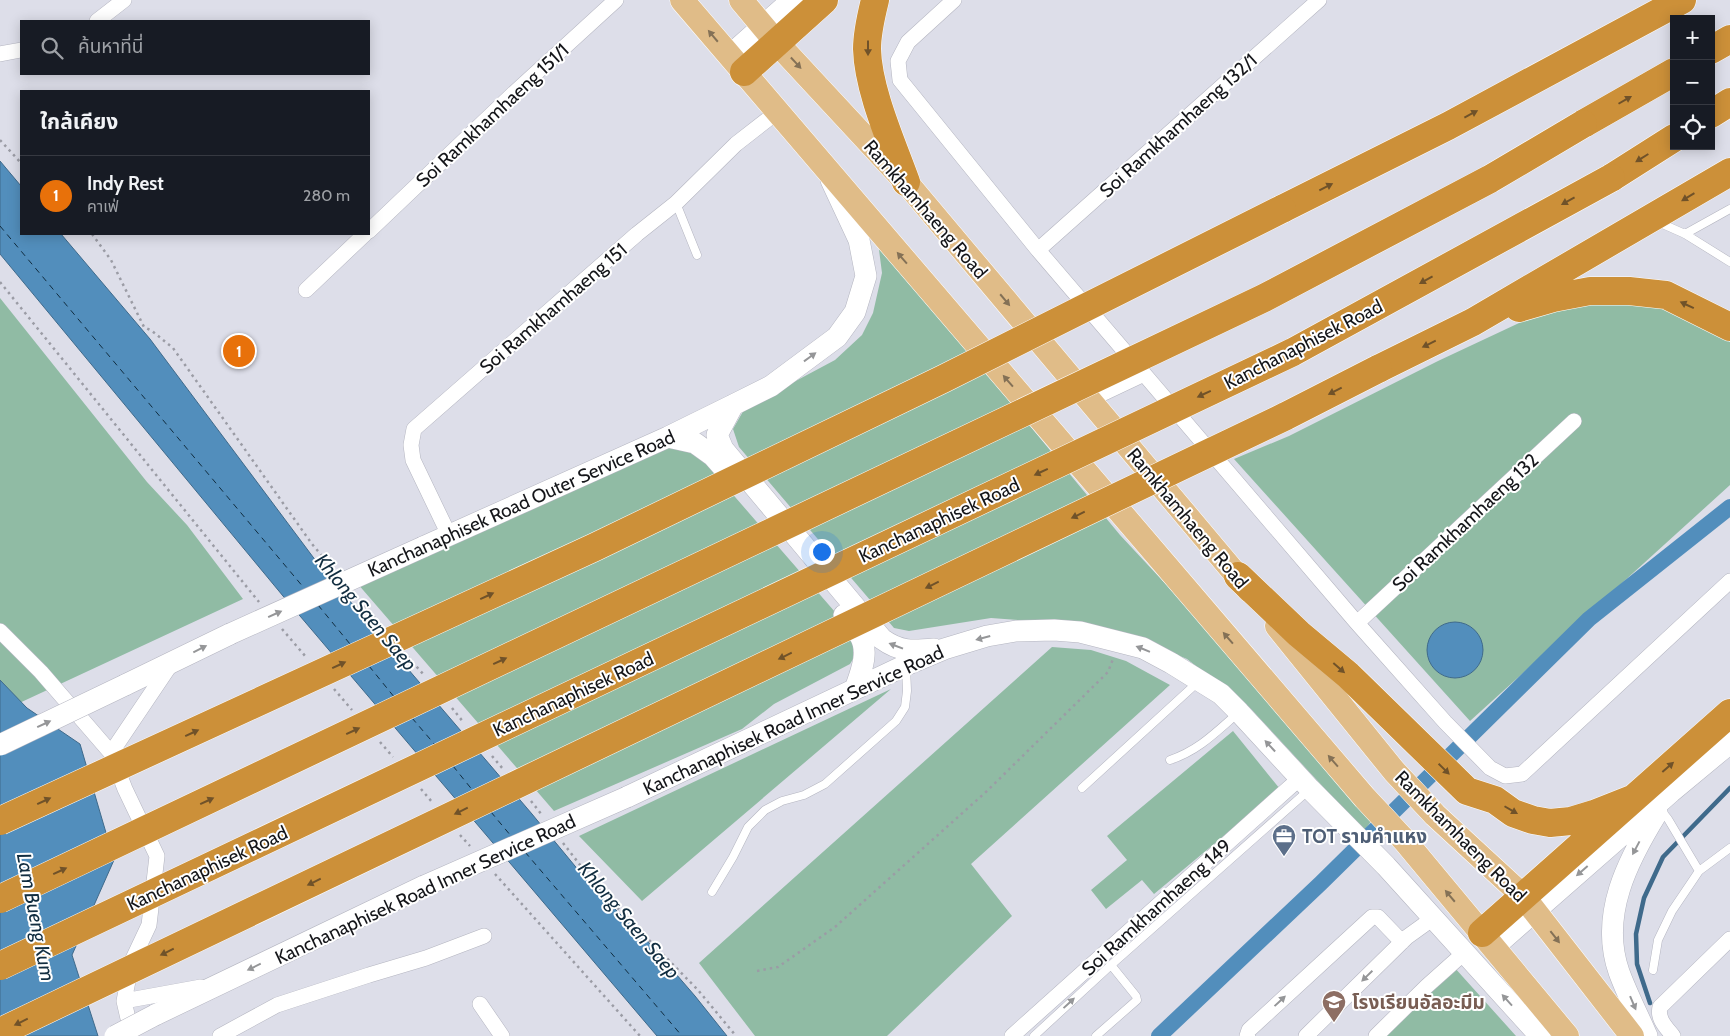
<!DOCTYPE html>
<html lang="th">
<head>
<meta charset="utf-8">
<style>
  body { margin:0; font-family:Cabin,"Noto Sans Thai",sans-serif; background:#242831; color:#f1f3f6 }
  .controls { position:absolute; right:15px; top:15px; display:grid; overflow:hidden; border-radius:0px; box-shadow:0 2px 12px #0003 }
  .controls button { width:45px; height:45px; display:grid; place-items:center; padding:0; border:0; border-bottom:1px solid #363941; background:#171b24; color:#f1f3f6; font:25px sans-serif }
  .you { position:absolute; left:821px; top:551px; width:18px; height:18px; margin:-12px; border:4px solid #fff; border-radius:50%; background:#1a73e8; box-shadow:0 0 0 8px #1a73e833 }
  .badge { display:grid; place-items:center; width:32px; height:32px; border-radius:50%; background:#8c9099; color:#fff; font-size:16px; font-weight:700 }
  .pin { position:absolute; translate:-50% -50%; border:2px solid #fff; box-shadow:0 1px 5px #0006 }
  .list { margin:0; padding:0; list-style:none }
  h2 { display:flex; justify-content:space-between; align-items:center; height:65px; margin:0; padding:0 20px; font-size:21px }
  h2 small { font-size:16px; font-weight:400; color:#9ea1a6 }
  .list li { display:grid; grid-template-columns:32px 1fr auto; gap:15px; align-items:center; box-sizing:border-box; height:80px; padding:0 20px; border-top:1px solid #363941 }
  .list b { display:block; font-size:19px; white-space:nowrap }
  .list p { margin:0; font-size:16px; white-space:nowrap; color:#9ea1a6 }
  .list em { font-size:16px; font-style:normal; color:#9ea1a6 }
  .icon { flex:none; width:28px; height:28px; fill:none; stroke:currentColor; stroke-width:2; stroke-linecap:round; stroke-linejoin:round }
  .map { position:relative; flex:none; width:1730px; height:1036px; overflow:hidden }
  .search { position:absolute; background:#171b24; box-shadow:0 2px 12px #0003; left:20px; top:20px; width:350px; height:55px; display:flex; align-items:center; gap:12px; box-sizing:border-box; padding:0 18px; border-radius:0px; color:#9ea1a6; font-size:19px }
  .panel { position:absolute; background:#171b24; box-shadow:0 2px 12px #0003; left:20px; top:90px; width:350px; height:145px; border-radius:0px }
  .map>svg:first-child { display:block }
</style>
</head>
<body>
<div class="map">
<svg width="1730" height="1036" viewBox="0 0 1730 1036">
  <rect width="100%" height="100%" fill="#dddee9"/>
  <path fill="#90bba4" d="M878,242L1120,535L1255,680L1372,820L1364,831L1250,708L1187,659L1125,633L1081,625L991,618L909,631L894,628L739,447L733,429L745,408L835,360L862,335L873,313L882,273Z
    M0,298L147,482L187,525L243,599L0,712Z
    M1610,300L1666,306L1706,325L1730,342V485L1470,721L1234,459L1289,436L1438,361L1551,308Z
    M670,444L696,452L855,635L858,651L850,664L774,704L742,729L554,811L357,583Z
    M1052,647L1091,650L1126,661L1170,685L971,864L1012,916L887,1036H755L699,963Z
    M891,689L642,901L579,836Z
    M1233,731L1280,789L1154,894L1142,880L1106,909L1091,890L1127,860L1107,836Z
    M1454,967L1516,1036H1383Z"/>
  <path fill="#528ebc" stroke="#3f6a8b" d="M0,161L21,186V234H61L150,339L319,565L532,814L594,889L644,937L695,996L727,1036H657L283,596L0,254Z
    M1427 650a28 28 0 1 1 56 0a28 28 0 1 1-56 0Z
    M0,680L27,708L80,744L114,860L72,955L98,1036H2L0,1032Z"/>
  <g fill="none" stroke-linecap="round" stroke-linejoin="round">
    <path stroke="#3f6a8b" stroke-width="4.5" d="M1650,1003L1637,964L1636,934L1644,898L1663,857L1730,788"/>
    <path stroke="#528ebc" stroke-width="16" d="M1159,1036L1321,883L1589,619L1730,507"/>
    <path stroke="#112d40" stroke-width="1" stroke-dasharray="6 5" stroke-linecap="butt" d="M0,226L304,588
      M318,605L350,644
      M369,666L395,698
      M412,718L436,746
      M453,766L474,792
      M491,812L511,836
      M525,852L682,1036"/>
    <g stroke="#b4b5c0" stroke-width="9">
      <path id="lane" d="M676,203L697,255
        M1658,222L1685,234L1730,262
        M1685,234L1730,209
        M1170,760C1199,750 1215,733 1238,713
        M1082,788L1198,682
        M1660,809L1668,819L1699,871
        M712,892L733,857L748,827L765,810L782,801L804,795L825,784L896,721L905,707L907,691L906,667
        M1653,970L1658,940L1672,911L1699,871L1730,848
        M1034,1036L1111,965L1310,789
        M1096,1036L1137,1000L1136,996L1111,965"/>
    </g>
    <g stroke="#b4b5c0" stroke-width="16">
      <path id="street" d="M954,0L908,42L898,61L900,80L1038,250L1357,623L1445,722L1490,768L1505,776L1522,774L1730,581
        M97,21L124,0
        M0,54L21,50
        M369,231L513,94L616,0
        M1038,250L1319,0
        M306,290L365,234
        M1089,400L1144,374
        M449,535L413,460L411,445L414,429L637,234L676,203L736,144L777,112
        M1357,623L1574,421
        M0,631L41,672L111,753L125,789L157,856L149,925L132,961L124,1001L132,1036
        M111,753L171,664
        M124,1001L201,987
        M480,1004L502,1036
        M220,1036L277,1005L369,975L426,958L484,936
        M1012,1036L1300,778
        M1247,1036L1249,1030L1372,917H1378L1402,942
        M1306,1036L1407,937L1432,919
        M1376,1036L1427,986L1464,953
        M1673,1036C1666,1027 1657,1019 1660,1007L1730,939"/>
    </g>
    <g stroke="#b4b5c0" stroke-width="22">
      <path id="secondary" d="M729,56L792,0
        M733,405L717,435L723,449L882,639C900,652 912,651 934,649
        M668,437L695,443L713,456L728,473
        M423,547L668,437L733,405L771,386L837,337L855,312L866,276L859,240L831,180
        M844,615C849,621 855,627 859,634C870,651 861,672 855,689
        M125,685L230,634
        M627,797L906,665L944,649L987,636L1016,631L1054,630L1080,632L1143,648L1171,663L1221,694L1239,712L1310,789L1386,866L1540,1036
        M1493,948L1671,792L1730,743
        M155,1015L424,886
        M1647,1036C1638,1015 1627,994 1619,972C1599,915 1628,860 1657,813"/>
    </g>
    <g stroke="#fff" stroke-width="25">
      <path id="primary" d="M682,0L1365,798L1405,841L1567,1036
        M741,0L777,43L906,182L1249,590
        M1277,626L1394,771L1435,815L1523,896L1632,1036"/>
    </g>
    <g stroke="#fff" stroke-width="29">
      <path id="highway" d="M875,0C871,16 867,33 867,49C868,90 892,143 906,182
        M1711,50L1730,39
        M744,72L824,0
        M1711,114L1730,102
        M1583,124L1674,72
        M1611,178L1674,138
        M1282,209L1448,126L1682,0
        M1519,308L1553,298L1590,291H1629L1666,295L1730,327
        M1378,369L1473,322L1730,172
        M1238,576L1299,634L1348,675L1467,791L1495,800L1513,813L1533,820L1550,823L1571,821L1594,814L1632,799
        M1482,933L1730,713"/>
    </g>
    <path stroke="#9b9ca5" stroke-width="2.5" stroke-dasharray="2.5 4" stroke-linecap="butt" d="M0,140L21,163
      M92,234L111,260L144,327L152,331L173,348L312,544L333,569
      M0,282L259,602
      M356,596L380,624
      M282,629L306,657
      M408,657L424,675
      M334,689L352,710
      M452,708L464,723
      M380,742L393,757
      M492,756L503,769
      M421,789L432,802
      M531,801L542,815
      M460,835L470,846
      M563,843L598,888L698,990L736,1036
      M495,874L640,1036
      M757,971L778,967L835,927L987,791L1108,672L1113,659"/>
    <use href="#lane" stroke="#fff" stroke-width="8"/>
    <use href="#street" stroke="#fff" stroke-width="15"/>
    <use href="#secondary" stroke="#fff" stroke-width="21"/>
    <use href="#primary" stroke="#e0bc88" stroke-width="24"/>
    <use href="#highway" stroke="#cc9039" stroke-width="28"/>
    <g stroke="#b4b5c0" stroke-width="22" stroke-linecap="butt">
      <path id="secondary-bridge" d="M230,634L423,547
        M0,745L125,685
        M424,886L627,797
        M115,1036L155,1015"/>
    </g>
    <g stroke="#fff" stroke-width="29" stroke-linecap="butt">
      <path id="highway-bridge" d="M0,821L595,547L943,379L1282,209
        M0,899L1264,298L1490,179L1583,124
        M0,966L1293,352L1611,178
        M0,1032L1286,416L1378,369"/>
    </g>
    <use href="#secondary-bridge" stroke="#fff" stroke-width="21"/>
    <use href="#highway-bridge" stroke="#cc9039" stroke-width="28"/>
  </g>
  <defs><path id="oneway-solid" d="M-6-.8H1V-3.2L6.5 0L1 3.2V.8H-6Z" transform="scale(1.25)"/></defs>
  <g fill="#847156">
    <use href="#oneway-solid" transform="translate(713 36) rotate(-130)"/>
    <use href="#oneway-solid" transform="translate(796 63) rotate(47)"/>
    <use href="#oneway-solid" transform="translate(902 258) rotate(-131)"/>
    <use href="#oneway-solid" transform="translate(1005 300) rotate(50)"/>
    <use href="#oneway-solid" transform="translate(1008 381) rotate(-131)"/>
    <use href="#oneway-solid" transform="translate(1228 638) rotate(-131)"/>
    <use href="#oneway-solid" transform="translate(1333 761) rotate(-131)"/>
    <use href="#oneway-solid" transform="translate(1450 896) rotate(-130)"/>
    <use href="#oneway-solid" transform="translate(1555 937) rotate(52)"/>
  </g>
  <g fill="#705229">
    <use href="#oneway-solid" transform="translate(868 48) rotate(90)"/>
    <use href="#oneway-solid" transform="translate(1625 100) rotate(-30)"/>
    <use href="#oneway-solid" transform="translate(1471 114) rotate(-28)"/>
    <use href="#oneway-solid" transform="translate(1642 158) rotate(148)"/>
    <use href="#oneway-solid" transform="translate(1326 187) rotate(-27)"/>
    <use href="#oneway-solid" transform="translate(1688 197) rotate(149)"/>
    <use href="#oneway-solid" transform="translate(1568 201) rotate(151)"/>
    <use href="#oneway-solid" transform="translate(1426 280) rotate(151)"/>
    <use href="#oneway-solid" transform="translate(1687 305) rotate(-155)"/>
    <use href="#oneway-solid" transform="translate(1429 344) rotate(154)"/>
    <use href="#oneway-solid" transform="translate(1335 391) rotate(153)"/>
    <use href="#oneway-solid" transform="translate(1204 394) rotate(155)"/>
    <use href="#oneway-solid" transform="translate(1041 472) rotate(155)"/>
    <use href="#oneway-solid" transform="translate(1078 515) rotate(154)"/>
    <use href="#oneway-solid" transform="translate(932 585) rotate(154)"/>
    <use href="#oneway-solid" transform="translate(487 596) rotate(-25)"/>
    <use href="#oneway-solid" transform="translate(785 656) rotate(154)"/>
    <use href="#oneway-solid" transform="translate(500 661) rotate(-25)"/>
    <use href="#oneway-solid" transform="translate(339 665) rotate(-25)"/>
    <use href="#oneway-solid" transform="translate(1339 668) rotate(41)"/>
    <use href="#oneway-solid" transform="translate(353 731) rotate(-25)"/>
    <use href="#oneway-solid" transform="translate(192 733) rotate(-25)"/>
    <use href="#oneway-solid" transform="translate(1668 767) rotate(-41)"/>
    <use href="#oneway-solid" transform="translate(1444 769) rotate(44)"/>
    <use href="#oneway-solid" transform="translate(44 801) rotate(-25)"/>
    <use href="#oneway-solid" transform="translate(207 801) rotate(-25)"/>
    <use href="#oneway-solid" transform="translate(1511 810) rotate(30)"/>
    <use href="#oneway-solid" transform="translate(461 811) rotate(154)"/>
    <use href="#oneway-solid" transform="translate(60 871) rotate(-25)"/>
    <use href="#oneway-solid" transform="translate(314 882) rotate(154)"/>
    <use href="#oneway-solid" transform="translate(167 952) rotate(154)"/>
    <use href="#oneway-solid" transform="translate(21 1022) rotate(154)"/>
  </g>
  <g fill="#959698">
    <use href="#oneway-solid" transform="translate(810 357) rotate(-36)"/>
    <use href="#oneway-solid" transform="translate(275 614) rotate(-24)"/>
    <use href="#oneway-solid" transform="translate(983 638) rotate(165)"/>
    <use href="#oneway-solid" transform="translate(896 646) rotate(-159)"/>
    <use href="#oneway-solid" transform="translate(200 649) rotate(-27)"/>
    <use href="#oneway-solid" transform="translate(1143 649) rotate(-158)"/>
    <use href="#oneway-solid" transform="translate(44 724) rotate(-25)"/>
    <use href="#oneway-solid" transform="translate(1270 746) rotate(-133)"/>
    <use href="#oneway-solid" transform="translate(1636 848) rotate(118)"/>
    <use href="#oneway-solid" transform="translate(1582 871) rotate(139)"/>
    <use href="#oneway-solid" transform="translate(254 967) rotate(154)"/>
    <use href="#oneway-solid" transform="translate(1367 976) rotate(136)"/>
    <use href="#oneway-solid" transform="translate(1507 1000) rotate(-132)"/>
    <use href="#oneway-solid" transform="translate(1280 1001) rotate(-43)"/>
    <use href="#oneway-solid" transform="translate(1069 1003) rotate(-43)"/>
    <use href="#oneway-solid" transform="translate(1633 1003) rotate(67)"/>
  </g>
  <defs>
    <g id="office-pin" transform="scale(1.25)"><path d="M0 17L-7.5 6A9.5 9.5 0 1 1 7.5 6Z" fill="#5c6f8a" stroke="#fff"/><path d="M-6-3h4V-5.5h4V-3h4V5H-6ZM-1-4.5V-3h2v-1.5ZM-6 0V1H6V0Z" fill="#fff"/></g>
    <g id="school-pin" transform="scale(1.25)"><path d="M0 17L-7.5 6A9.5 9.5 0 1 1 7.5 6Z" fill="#8d6e63" stroke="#fff"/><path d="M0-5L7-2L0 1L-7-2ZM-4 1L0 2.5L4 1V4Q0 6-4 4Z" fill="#fff"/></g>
  </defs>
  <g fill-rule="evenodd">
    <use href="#office-pin" x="1284" y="836"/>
    <use href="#school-pin" x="1334" y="1002"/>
  </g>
  <g text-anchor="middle" stroke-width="4" stroke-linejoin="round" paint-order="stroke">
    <g font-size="19" fill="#141519" stroke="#fff">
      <text transform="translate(492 115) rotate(-43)" y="7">Soi Ramkhamhaeng 151/1</text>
      <text transform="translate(1178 125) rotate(-42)" y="7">Soi Ramkhamhaeng 132/1</text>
      <text transform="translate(926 209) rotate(49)" y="7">Ramkhamhaeng Road</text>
      <text transform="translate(553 308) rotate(-41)" y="7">Soi Ramkhamhaeng 151</text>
      <text transform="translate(1303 344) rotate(-27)" y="7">Kanchanaphisek Road</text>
      <text transform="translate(521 503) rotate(-24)" y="7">Kanchanaphisek Road Outer Service Road</text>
      <text transform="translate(1188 518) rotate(50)" y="7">Ramkhamhaeng Road</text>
      <text transform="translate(939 520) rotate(-25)" y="7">Kanchanaphisek Road</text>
      <text transform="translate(1465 522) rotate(-43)" y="7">Soi Ramkhamhaeng 132</text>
      <text transform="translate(573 694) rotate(-25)" y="7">Kanchanaphisek Road</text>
      <text transform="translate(793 720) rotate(-25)" y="7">Kanchanaphisek Road Inner Service Road</text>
      <text transform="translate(1461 836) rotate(45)" y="7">Ramkhamhaeng Road</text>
      <text transform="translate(207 868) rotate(-25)" y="7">Kanchanaphisek Road</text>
      <text transform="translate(425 889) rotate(-25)" y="7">Kanchanaphisek Road Inner Service Road</text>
      <text transform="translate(1156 907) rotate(-42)" y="7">Soi Ramkhamhaeng 149</text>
    </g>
    <g font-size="19" font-weight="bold" fill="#4e5e75" stroke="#fff" text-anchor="start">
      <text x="1302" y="843">TOT รามคำแหง</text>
    </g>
    <g font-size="19" font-weight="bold" fill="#785e54" stroke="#fff" text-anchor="start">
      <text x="1352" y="1009">โรงเรียนอัลอะมีม</text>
    </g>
    <g font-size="20" font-style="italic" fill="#112d40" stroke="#fff">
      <text transform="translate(366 612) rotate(50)" y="7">Khlong Saen Saep</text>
      <text transform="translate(36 917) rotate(79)" y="7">Lam Bueng Kum</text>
      <text transform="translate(629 920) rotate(50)" y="7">Khlong Saen Saep</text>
    </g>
  </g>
</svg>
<div class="controls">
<button>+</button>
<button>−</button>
<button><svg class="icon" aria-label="locate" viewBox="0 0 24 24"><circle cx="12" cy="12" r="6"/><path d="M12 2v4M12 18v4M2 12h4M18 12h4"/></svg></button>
</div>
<div class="you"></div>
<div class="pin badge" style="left:239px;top:351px;background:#e8710a">1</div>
<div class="search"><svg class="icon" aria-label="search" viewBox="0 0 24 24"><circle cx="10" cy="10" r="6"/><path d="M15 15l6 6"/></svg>ค้นหาที่นี่</div>
<section class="panel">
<h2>ใกล้เคียง<small></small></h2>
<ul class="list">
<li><span class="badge" style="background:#e8710a">1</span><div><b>Indy Rest</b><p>คาเฟ่</p></div><em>280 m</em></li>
</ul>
</section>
</div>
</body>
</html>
